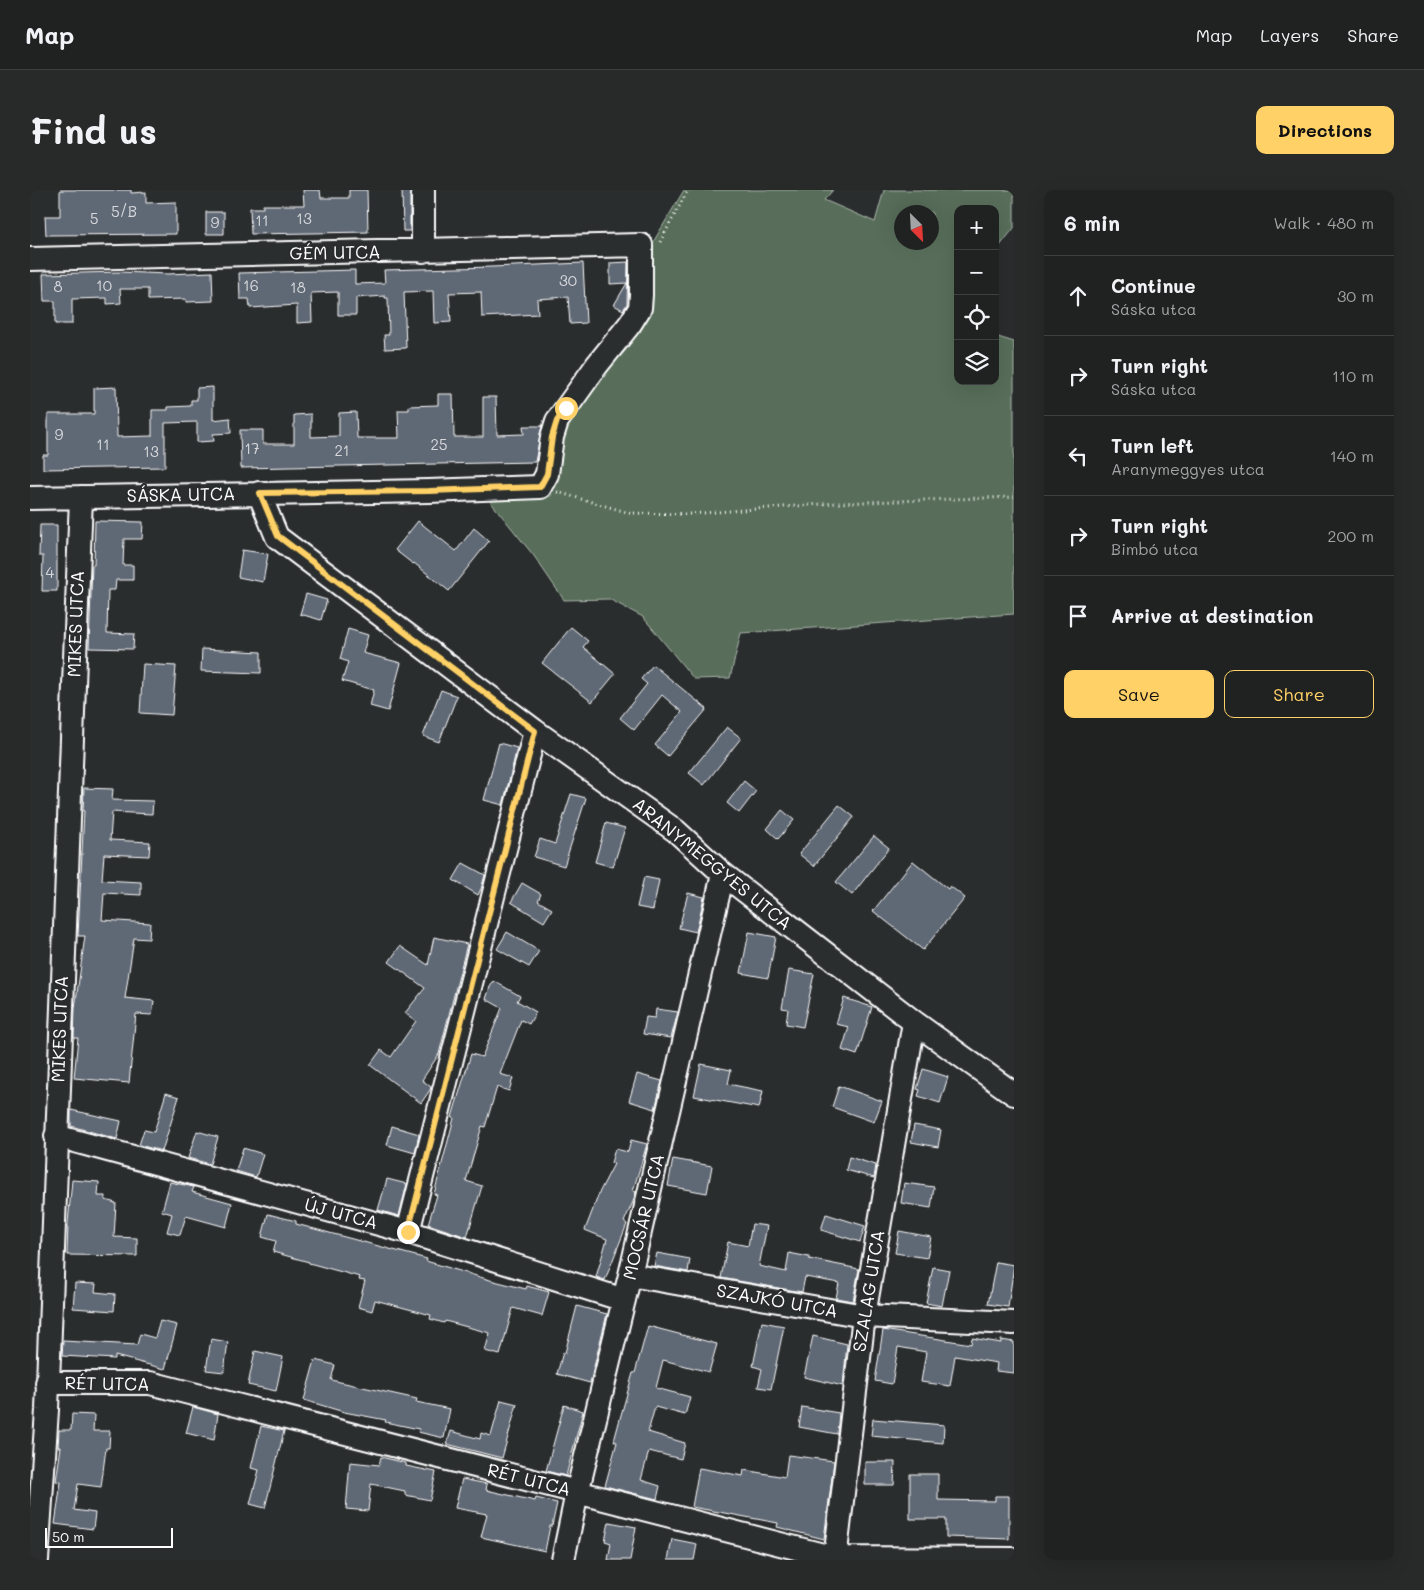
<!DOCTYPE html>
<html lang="en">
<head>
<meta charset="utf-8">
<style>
  body { margin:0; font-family:Mali,sans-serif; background:#282a2a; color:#f1f3f6 }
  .controls { position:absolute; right:15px; top:15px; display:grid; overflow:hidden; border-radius:10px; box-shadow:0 5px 20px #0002 }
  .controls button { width:45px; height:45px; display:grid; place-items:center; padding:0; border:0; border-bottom:1px solid #3d3f40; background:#202222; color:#f1f3f6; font:25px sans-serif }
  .compass { position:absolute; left:864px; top:15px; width:45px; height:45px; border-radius:50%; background:#202222; box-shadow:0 5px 20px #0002; rotate:156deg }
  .scale { position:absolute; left:15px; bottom:12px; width:128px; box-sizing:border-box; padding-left:5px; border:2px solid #fff; border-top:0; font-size:14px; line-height:18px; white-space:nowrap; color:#fff; -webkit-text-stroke:4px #2a2d2e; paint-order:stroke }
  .stop { position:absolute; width:15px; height:15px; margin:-11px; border:4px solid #ffd166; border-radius:50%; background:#fff }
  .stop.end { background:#ffd166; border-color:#fff; box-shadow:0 1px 5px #0008 }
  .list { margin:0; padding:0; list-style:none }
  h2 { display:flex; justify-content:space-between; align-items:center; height:65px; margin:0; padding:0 20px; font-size:21px }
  h2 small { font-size:16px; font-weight:400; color:#a2a4a5 }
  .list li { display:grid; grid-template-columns:32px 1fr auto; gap:15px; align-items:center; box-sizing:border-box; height:80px; padding:0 20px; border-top:1px solid #3d3f40 }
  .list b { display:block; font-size:19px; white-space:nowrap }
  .list p { margin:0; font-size:16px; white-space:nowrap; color:#a2a4a5 }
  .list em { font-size:16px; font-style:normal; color:#a2a4a5 }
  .actions { display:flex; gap:10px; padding:15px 20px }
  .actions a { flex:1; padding:11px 0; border:1px solid #ffd166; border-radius:10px; text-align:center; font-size:18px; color:#ffd166 }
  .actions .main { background:#ffd166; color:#111 }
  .icon { flex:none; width:28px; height:28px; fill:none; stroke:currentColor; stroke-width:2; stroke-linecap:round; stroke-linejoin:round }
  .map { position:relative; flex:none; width:984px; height:1370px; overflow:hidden; border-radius:10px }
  header { display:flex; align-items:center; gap:30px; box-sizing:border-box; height:70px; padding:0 25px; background:#202222; border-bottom:1px solid #3d3f40 }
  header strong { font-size:24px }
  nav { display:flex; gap:28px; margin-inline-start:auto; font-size:18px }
  .intro { display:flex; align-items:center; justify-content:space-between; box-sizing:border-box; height:120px; padding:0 30px }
  h1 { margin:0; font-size:35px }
  .button { padding:12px 22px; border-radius:10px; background:#ffd166; color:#111; font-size:18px; font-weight:700 }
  main { display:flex; gap:30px; padding:0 30px }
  aside { flex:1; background:#202222; border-radius:10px; box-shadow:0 5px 20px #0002 }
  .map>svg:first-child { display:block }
</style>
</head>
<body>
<header>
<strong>Map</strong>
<nav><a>Map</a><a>Layers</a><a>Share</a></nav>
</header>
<div class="intro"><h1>Find us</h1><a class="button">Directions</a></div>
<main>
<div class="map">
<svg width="984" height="1370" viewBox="0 0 984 1370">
  <rect width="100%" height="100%" fill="#2a2d2e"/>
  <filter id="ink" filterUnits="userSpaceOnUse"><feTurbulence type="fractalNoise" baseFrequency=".02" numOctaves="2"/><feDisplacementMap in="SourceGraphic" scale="10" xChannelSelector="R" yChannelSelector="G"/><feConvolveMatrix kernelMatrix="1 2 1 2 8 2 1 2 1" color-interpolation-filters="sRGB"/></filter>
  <g filter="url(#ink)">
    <path fill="#586e5a" stroke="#acb6ac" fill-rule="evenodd" d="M654,0H803L794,10L845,32L854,0H984V38L965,62V19H928V191H965V146L984,152V424L711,443L700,488L664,489L613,427L579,409L534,410L504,366L459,310L521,306L531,249L561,199L596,160L620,118L622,54ZM872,22H902V52H872Z"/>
    <path fill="#5e6775" stroke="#fff" d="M30,0H101V3L116,2V13L146,12V44L16,45L15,26H30Z
      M273,0H290L291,8H319V0H337L338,42L221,44L220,18H233V15H274Z
      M372,0H380V41H373Z
      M176,22H194V44H176Z
      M598,72L597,114L593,120L584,115L597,93L580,94V73Z
      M553,73L556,133L540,134L538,107L507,109L508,124L452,127L451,102L419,103L421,132L404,133L403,101L374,102L376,158L355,159L354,145H359L358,108H355V106L326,108V125H308V102L281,103L282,132L267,133V115L220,118L219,109H210L209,83L325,80V94L355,93L354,80L462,77Z
      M90,82L138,84L182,82L183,111L156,112V109L118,110V99H90L91,113L77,114V108L42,109V134H25V111H14L13,84Z
      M86,197L87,247L122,246V220H138V217L161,216V210H167V198L183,197V230L200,228L201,243L183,244L184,251L167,252V232L135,233V277L13,279V265H18V224H64V198Z
      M408,204H423L424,247H453V207H466L467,245L494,244L493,236H512L505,272L211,278L210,240H233V254H264V225L281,224V247L309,246V223L326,222L327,248H369L368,220H379V216L408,215Z
      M65,331L113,332L112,349H94L93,375H103V390H86L85,400H78L77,443L104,444L103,459L59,458L62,375H64Z
      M388,331L426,361L444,338L459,351L419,401L384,373L383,374L365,360Z
      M10,335H27V401H12L13,366H9Z
      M212,360L238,364L233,392L208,387Z
      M276,404L297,410L291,430L270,424Z
      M541,437L558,451L553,457L585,484L562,512L512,473Z
      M318,439L338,445L333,463L371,473L358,521L340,516L344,500L312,491L318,472L310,469Z
      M172,459L231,462V483L171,481Z
      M113,474L146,476L142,525L110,523Z
      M623,475L677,519L638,566L625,555L652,522L632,505L604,540L590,528L617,494L611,489Z
      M411,500L427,506L409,552L393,546Z
      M697,537L711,548L674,595L659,583Z
      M469,553L487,558L473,615L454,610Z
      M714,591L726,601L709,623L697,613Z
      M54,598L83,599L82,610L123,611L122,624L82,622L80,650L120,652L119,666L74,664L72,690L111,692V705L74,703L72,730L120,733L119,749L104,748L95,808L124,811L122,825L106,824L99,893L44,888L48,848H44L45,818L55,746H48L54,621H53Z
      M541,604L556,608L534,676L504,667L510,649L525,654Z
      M809,615L824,627L784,676L769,664Z
      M752,620L764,630L748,649L737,639Z
      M576,633L595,638L583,677L565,672Z
      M844,646L859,658L822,705L806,692Z
      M883,671L918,699L920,696L935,708L893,760L843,721Z
      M433,673L455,685L451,699L448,705L423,690Z
      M614,687L629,690L623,720L607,717Z
      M492,693L511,704L508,711L522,719L514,732L481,712Z
      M658,703L674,707L666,742L649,738Z
      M477,742L509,761L499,777L467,759Z
      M719,742L746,747L738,788L711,783Z
      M404,747L437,754L409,864L392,890L401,897L400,900L391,913L340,875L351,860L361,867L386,831L375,823L395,798L359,772L370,756L398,775Z
      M759,780L784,784L773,837L756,834L758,819L752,818Z
      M464,791L490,806L487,811L506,822L499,834L491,830L470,884L483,888L479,901L467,897L455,937L452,936L436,991L452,996L437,1047L398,1034L407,1005L404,1004L424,928L422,927L441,864L452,867L472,818L456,809L460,797Z
      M814,808L842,817L827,865L812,860L819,837L806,834Z
      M626,819L648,822L641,848L613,844L616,827L625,828Z
      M671,874L701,880L698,894L733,901L729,918L664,906Z
      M893,879L918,887L910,913L888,906L890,900L887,899Z
      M607,884L632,891L625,919L599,911Z
      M809,896L852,911L844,932L802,917Z
      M136,903L149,907L132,961L109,955L114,940L124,942Z
      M41,920L91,931L87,949L41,936Z
      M884,935L911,940L908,957L881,952Z
      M362,936L389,944L385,963L357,955Z
      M167,941L188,947L180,974L158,968Z
      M601,950L617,954L603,1001L606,1002L603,1012L594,1032L597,1034L575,1090L566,1087L577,1049L555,1040L570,1001L584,974L581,973L585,959L598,962Z
      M213,958L233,964L226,987L206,981Z
      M819,967L846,975L844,988L816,980Z
      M643,969L682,976L677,1003L638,996Z
      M357,989L377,994L369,1026L348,1020Z
      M42,990L69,992L68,1006H75V1010L86,1013L84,1047L107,1048V1066L37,1065L38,1033Z
      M140,992L164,997L162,1002L202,1013L196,1037L156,1026L150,1045L137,1042L142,1024L132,1021Z
      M874,993L904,997L901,1018L871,1013Z
      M238,1024L266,1031V1034L397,1069L396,1071L460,1090L496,1099L497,1096L519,1102L512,1126L483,1118L470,1165L455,1161L460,1143L415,1131L414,1133L400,1129L401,1125L345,1110L342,1121L328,1117L335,1091L329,1090L330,1087L279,1073V1072L243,1062L246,1051L232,1047Z
      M796,1024L835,1036L830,1052L791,1040Z
      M722,1034L737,1036L729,1076L756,1082L759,1063L779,1067V1069L829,1079L823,1111L806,1108L809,1093L775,1087L772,1102L691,1088L698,1052L718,1056Z
      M869,1041L901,1047L897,1068L865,1063Z
      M627,1063L660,1069L658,1082L624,1076Z
      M966,1072L984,1075L978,1117L958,1114Z
      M903,1077L919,1080L912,1116L896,1113Z
      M45,1093L66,1094L65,1102L85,1104L84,1121L43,1118Z
      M547,1116L577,1124L560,1193L527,1184L533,1162L535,1163Z
      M130,1131L147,1135L135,1179L85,1166V1169L32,1166L33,1151L107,1155L110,1144L125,1148Z
      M732,1132L754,1136L741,1199L728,1197L732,1179L723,1176Z
      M618,1136L687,1154L679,1182L633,1170L626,1198L660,1207L655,1225L625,1217L618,1242L655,1253L651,1269L619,1261L611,1290L630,1296L627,1309L575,1296L587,1252L584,1251L591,1225L603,1183H605Z
      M853,1140L941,1154L942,1148L971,1153V1150L984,1152V1183L966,1181L967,1173L925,1166L920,1196L891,1192L896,1162L868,1157L862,1194L845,1191Z
      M783,1146L817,1154L813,1196L774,1187Z
      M181,1149L198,1152L194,1182L176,1180Z
      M225,1161L253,1167L246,1201L218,1195Z
      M285,1170L305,1175L301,1190L387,1209L386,1212L420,1219L414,1248L388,1242L389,1239L355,1232L356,1230L314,1222L274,1210Z
      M471,1210L487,1214L472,1268L417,1254L421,1241L450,1249L451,1243L461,1246Z
      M534,1215L553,1221L536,1286L516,1281Z
      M163,1217L188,1224L184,1250L156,1243Z
      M772,1217L809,1223L807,1244L769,1237Z
      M42,1224L64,1225L63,1241H80L79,1258H76L71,1297L48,1294L44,1320L65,1323L63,1339L25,1334L31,1292L26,1291L31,1257H28L29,1240H41Z
      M843,1229L914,1235L913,1253L841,1246Z
      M231,1236L254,1241L235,1318L220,1314L229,1280L221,1278Z
      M758,1265L804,1271L794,1349L747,1337L748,1333L662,1317L669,1278L713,1286L714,1280L755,1287Z
      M351,1267L376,1273V1276L406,1282L400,1310L375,1305V1301L341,1294L338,1321L316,1319L320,1272L349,1275Z
      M835,1272H865L864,1295H835Z
      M880,1284H908V1310L965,1311V1306H979V1349L916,1347V1329H880Z
      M432,1289L457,1294L456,1300L505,1311L506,1308L527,1313L522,1336H520L515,1361L451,1347L457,1324L425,1318Z
      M579,1332L606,1337L600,1370H578L581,1353L575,1351Z
      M642,1349L667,1354L664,1370H638Z"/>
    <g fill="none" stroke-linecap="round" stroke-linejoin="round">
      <g stroke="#fff" stroke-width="26">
        <path id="minor" d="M393,0V61
          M0,69L611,55V105L610,118L600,134L567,175L527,231L522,247L517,284L510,297L399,301L0,308
          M229,303L247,347L505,541L646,641L693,684L884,832L984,904
          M26,946L378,1042L594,1110
          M378,1042L505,541
          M600,1085L834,1126L984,1133
          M17,1193H120L805,1368L984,1369
          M7,1370L17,1220L51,307
          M533,1370L547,1303L600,1085L693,684
          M805,1370L834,1126L884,832"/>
      </g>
      <path stroke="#fff" stroke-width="3" stroke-dasharray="1 4" stroke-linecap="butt" d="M630,52L658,0
        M527,302L600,323L660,324L806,313L984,307"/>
      <use href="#minor" stroke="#2a2d2e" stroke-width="22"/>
    </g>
  </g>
  <g fill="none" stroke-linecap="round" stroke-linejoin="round" filter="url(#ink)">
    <path stroke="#ffd166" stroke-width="6" d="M378,1042L505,541L248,346L230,303L399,301L510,297L517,284L522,247L527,231L536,218"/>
  </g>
  <g text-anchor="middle" stroke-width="4.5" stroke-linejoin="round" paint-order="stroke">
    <g font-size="15" fill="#d7d9dc">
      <text x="94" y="27">5/B</text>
      <text x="64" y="34">5</text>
      <text x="274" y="34">13</text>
      <text x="232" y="36">11</text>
      <text x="185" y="38">9</text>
      <text x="538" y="96">30</text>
      <text x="74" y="101">10</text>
      <text x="221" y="101">16</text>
      <text x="28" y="102">8</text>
      <text x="268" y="103">18</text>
      <text x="29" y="250">9</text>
      <text x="73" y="260">11</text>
      <text x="409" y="260">25</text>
      <text x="222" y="264">17</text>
      <text x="312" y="266">21</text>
      <text x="121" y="267">13</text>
      <text x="20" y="388">4</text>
    </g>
    <g font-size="18" fill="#fff" stroke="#2a2d2e">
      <text transform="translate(305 63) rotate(-1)" y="6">GÉM UTCA</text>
      <text transform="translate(151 305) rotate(-1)" y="6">SÁSKA UTCA</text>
      <text transform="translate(46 434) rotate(-88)" y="6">MIKES UTCA</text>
      <text transform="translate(682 674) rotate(39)" y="6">ARANYMEGGYES UTCA</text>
      <text transform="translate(30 839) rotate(-88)" y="6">MIKES UTCA</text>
      <text transform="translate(311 1024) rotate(15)" y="6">ÚJ UTCA</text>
      <text transform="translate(614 1027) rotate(-77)" y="6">MOCSÁR UTCA</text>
      <text transform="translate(839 1101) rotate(-81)" y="6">SZALAG UTCA</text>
      <text transform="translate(747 1111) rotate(10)" y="6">SZAJKÓ UTCA</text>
      <text transform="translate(77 1194) rotate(1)" y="6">RÉT UTCA</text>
      <text transform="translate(499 1290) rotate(14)" y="6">RÉT UTCA</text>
    </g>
  </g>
</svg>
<div class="controls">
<button>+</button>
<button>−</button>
<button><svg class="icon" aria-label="locate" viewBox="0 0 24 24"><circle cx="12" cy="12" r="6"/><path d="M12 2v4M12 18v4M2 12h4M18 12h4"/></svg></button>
<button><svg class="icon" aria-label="layers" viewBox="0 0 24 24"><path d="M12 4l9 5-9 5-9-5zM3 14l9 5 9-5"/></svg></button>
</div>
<svg class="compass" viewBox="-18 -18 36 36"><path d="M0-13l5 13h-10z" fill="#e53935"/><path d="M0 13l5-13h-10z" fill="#a2a4a5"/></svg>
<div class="scale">50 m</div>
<div class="stop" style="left:536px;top:218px"></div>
<div class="stop end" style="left:378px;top:1042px"></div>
</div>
<aside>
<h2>6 min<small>Walk · 480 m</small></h2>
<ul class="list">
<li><svg class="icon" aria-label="ahead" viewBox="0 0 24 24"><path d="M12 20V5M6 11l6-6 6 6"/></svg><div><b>Continue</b><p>Sáska utca</p></div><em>30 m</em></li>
<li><svg class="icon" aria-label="right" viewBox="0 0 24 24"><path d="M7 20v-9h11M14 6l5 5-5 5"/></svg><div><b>Turn right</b><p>Sáska utca</p></div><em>110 m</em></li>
<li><svg class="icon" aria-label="left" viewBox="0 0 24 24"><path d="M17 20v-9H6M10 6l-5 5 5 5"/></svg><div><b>Turn left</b><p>Aranymeggyes utca</p></div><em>140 m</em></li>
<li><svg class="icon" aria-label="right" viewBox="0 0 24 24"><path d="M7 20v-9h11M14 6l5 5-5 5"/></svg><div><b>Turn right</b><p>Bimbó utca</p></div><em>200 m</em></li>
<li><svg class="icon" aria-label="arrive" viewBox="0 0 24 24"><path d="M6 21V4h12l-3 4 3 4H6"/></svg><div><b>Arrive at destination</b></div></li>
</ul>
<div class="actions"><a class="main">Save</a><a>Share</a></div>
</aside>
</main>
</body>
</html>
